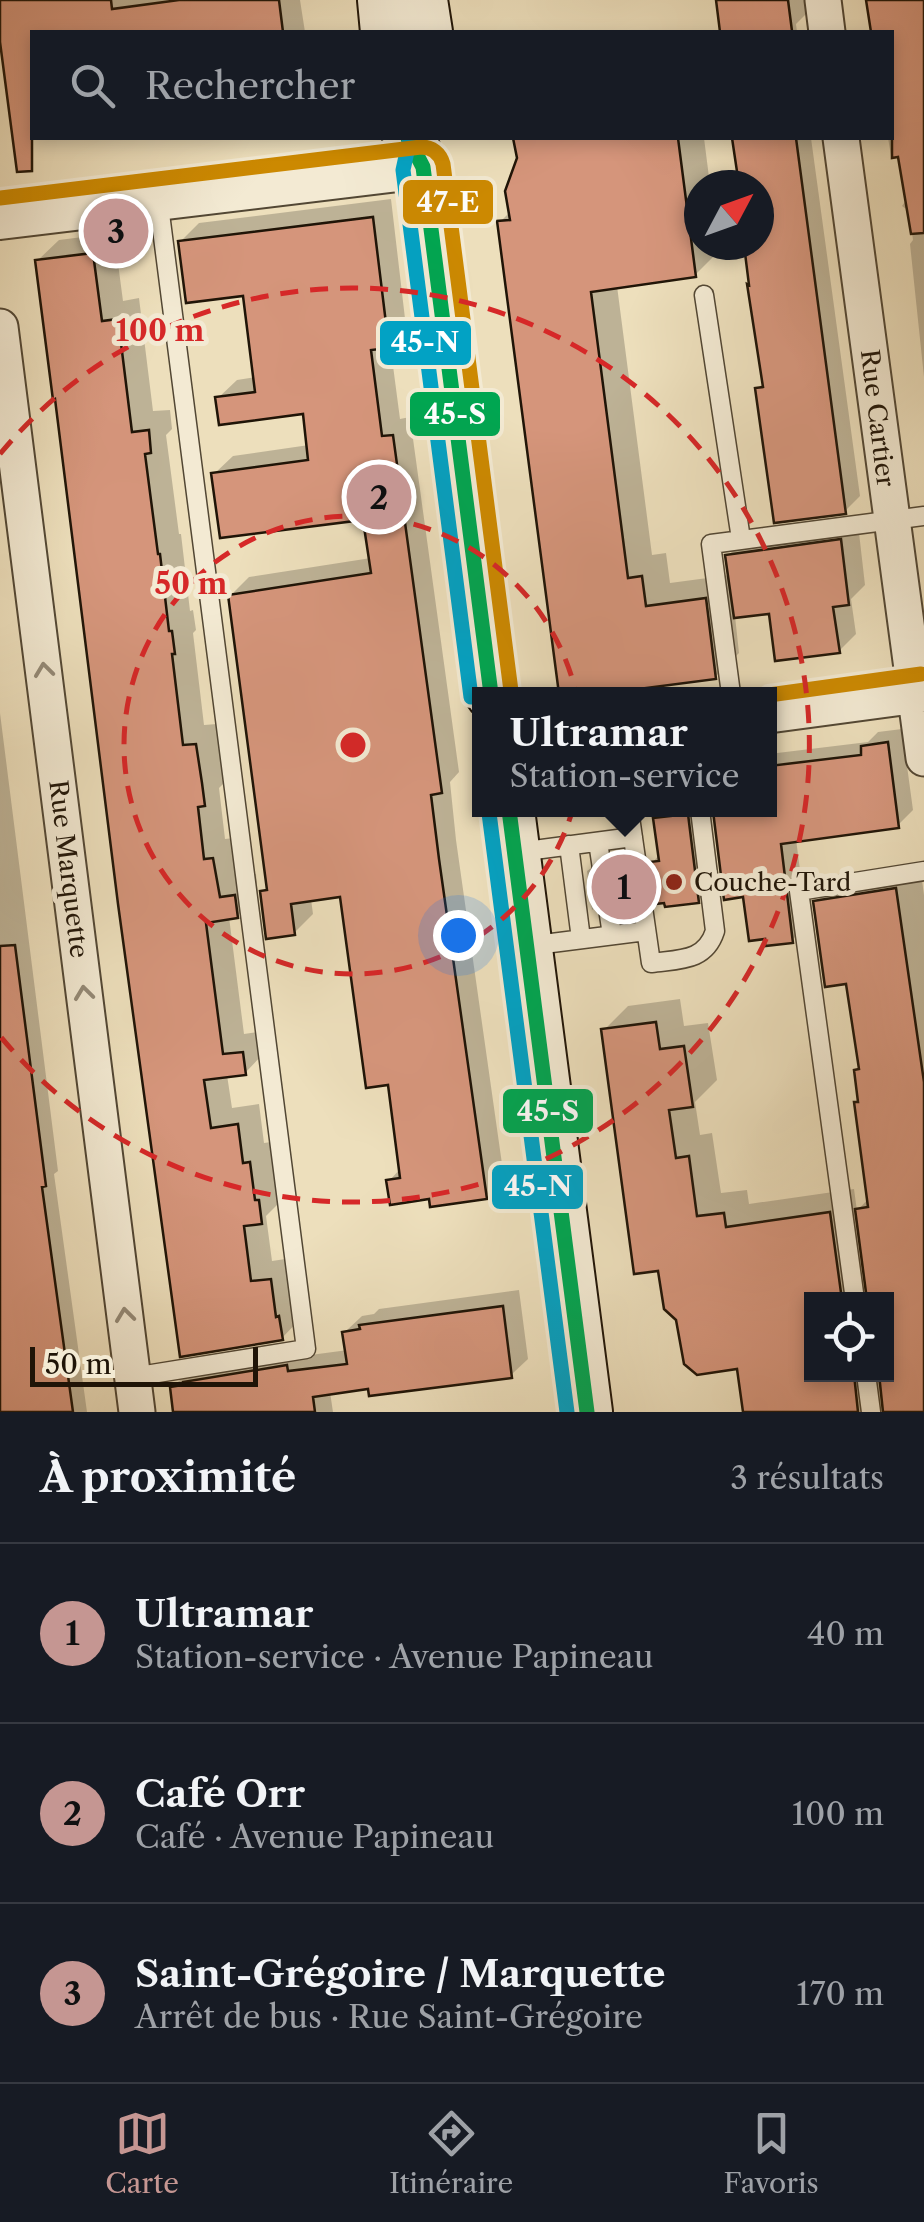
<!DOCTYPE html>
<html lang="fr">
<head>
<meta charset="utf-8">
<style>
  body { margin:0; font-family:"Libre Caslon Text",serif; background:#20242c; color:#f1f3f6 }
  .controls { position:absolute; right:30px; bottom:30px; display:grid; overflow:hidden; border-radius:0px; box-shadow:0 5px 15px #0003 }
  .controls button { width:90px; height:90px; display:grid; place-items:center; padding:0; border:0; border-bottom:2px solid #363941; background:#171b24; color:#f1f3f6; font:50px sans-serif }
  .compass { position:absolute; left:684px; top:170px; width:90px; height:90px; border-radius:50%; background:#171b24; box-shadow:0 5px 15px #0003; rotate:49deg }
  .scale { position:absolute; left:30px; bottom:25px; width:228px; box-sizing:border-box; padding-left:10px; border:5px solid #1f1407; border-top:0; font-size:28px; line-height:35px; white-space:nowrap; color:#1f1407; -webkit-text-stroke:8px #f3ead3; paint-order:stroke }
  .you { position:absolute; left:458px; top:935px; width:35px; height:35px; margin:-25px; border:8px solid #fff; border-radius:50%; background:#1a73e8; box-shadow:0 0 0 15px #1a73e833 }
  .badge { display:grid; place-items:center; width:65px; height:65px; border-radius:50%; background:#c59692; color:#111; font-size:32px; font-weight:700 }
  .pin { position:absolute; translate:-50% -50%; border:5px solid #fff; box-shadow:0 2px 10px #0006 }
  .popup { position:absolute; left:472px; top:687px; width:305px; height:130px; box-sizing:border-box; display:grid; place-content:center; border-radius:0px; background:#171b24; filter:drop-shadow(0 2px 8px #0005); font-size:32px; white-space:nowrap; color:#9ea1a6 }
  .popup b { font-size:38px; color:#f1f3f6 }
  .popup::after { content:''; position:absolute; left:50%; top:100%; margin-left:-20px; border:20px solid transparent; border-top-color:#171b24 }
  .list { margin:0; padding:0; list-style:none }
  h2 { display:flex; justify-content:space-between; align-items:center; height:130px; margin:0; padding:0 40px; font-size:42px }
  h2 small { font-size:32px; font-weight:400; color:#9ea1a6 }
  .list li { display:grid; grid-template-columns:65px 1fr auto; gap:30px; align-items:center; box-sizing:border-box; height:180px; padding:0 40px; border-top:2px solid #363941 }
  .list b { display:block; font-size:38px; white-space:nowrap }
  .list p { margin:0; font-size:32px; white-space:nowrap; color:#9ea1a6 }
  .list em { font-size:32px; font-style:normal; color:#9ea1a6 }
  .icon { flex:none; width:55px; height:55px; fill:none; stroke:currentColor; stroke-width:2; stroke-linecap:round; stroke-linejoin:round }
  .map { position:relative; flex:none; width:924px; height:1412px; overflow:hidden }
  .search { position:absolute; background:#171b24; box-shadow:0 5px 15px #0003; left:30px; right:30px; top:30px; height:110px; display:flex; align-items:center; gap:25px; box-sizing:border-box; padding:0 35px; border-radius:0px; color:#9ea1a6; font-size:38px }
  .sheet { height:670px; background:#171b24 }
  nav { display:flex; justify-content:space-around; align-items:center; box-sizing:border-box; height:140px; border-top:2px solid #363941; background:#171b24; font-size:28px; color:#9ea1a6 }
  nav a { display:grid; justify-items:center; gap:5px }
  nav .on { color:#c59692 }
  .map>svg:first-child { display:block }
</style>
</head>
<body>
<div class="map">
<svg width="924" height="1412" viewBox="0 0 924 1412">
  <rect width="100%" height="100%" fill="#eddfbc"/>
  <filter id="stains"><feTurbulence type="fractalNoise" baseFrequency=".002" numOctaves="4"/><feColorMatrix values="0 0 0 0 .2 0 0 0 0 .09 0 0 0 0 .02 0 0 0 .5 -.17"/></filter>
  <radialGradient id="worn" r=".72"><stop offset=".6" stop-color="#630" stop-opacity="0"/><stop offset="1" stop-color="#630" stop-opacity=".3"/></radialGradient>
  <path fill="#0003" fill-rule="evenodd" d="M0,0H300L305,32H32V132L15,134L0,23Z
    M718,0H805L807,13L796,24L797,32H723Z
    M869,0H924V377L910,244L913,240L909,211L902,206L907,199L900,155L891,156L888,138H892V32H873Z
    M516,138H704L710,185H699V245H718L719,251L695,275L617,286L652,555L666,553L670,583L730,575L728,556L745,538L858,524L865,585L851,599L856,634L839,651L771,611L735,616L739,653L715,677L580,694H562L500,222L511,211L519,158Z
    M735,138H811L860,496L845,511L757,389L765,382L746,245H759V185H741Z
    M391,199L406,327L390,343L400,419L410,417L459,772L450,782L456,840L504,1178L486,1196H431L389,1181L401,1168L391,1082L342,895L311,899L313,914L294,933L262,892L269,886L231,595L249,577L371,558L365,517L214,474L233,456L309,445L305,411L218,398L237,380L256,377L245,293L181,241L199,223Z
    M114,233L123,301L139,298L153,411L170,410L172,429L166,435L179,534H181L190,611L193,610L196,630L193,633L204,725L217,724L222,760L225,782L219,788L225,839L234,838L241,877L256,874L258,895L237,916L229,917L244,1034L264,1031L266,1051L245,1073L227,1075L232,1108L259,1104L264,1143L271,1142L282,1200L266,1216L272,1261L292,1258L303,1316L282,1338L182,1354L57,396L37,261L59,240Z
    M0,713L58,1171L54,1174L87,1412H0Z
    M902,729L913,810L898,825L796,839L807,925L792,940L745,894L715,812L717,810H769V754L868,742L878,732Z
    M679,810H695L705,893L698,901L667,900L652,863L660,854L656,819L663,812Z
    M629,861L634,900L629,905L623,906L617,867L622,862Z
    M920,865L924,895V1412H746L739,1367L679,1319L660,1268L604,1030L628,1006L680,999L684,1026L708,1023L717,1080L695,1102L700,1135L712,1133L721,1193L747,1190L749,1204L854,1189L857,1211L869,1198L857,1103L860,1100L857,1070L861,1066L849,981L816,902L840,878ZM812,1300H886V1374H812Z
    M594,866L600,904L592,910L587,871Z
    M519,1290L528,1359L511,1375L370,1386L330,1392L333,1412H176L172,1388L189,1371L348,1350L345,1332L362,1316L374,1314L379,1309Z"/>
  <path fill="#d5957b" stroke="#1f1407" stroke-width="2.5" d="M0,0H111L112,9L179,0H279L283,32H32V171L17,172L0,42Z
    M716,0H788L792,31L720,32Z
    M866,0H924V233L911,234L898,157L892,158V32H871Z
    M513,138H678L696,277L591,292L628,578L642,576L646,606L706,598L716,679L600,694H559L497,221L510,220L505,191L517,158Z
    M732,138H796L846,514L774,523L755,388L763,387L747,284L749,285L744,245H759V185H739Z
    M373,217L389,348L371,350L382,436L393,435L442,793L431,795L439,859L487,1199L430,1207L429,1199L390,1205L386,1180L400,1178L388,1085L366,1088L340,897L291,904L295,935L266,939L260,891L267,890L228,595L371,573L363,520L220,538L211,473L308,460L303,414L219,425L215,397L255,392L243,296L186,303L178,241Z
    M93,253L102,321L118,319L132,432L149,430L151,453L145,454L158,554H160L169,631H172L175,654H172L183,745L196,744L202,783L205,806L198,807L204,859L213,858L220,897L235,895L238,918L206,923L223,1054L243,1052L246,1075L204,1080L211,1128L238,1124L243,1163L250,1162L255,1200H259L262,1224L244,1226L251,1281L271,1279L276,1317L279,1316L283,1340L180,1357L118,904L55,399L53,400L35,260Z
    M841,539L849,605L833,607L840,653L775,661L769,614L734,618L725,555Z
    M888,742L899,828L781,844L793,943L765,946V939L749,941L743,897L724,900L713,811L769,810V766L861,755V746Z
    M688,814L699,903L665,907L664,903L655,904L649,862L659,861L653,818Z
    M896,888L924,1082V1412H883L879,1374H886V1300H867L855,1209L868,1207L854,1102H858L854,1070L859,1069L846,984L825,987L813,901Z
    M15,945L46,1186L42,1187L73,1412H0V946Z
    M656,1022L660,1049L684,1046L693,1107L669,1110L676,1158L689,1156L697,1216L724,1213L726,1227L830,1212L842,1300H812V1374H854L858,1412H743L737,1369L697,1375L684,1364L676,1320L664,1309L658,1271L634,1274L601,1029Z
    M503,1306L512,1378L369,1396L368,1389L313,1397L315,1412H173L170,1387L183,1385V1382L287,1365L288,1371L347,1364L342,1332L360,1329L359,1325Z"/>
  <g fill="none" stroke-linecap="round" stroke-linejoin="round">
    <g stroke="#524734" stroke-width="21">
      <path id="service" d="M704,295L741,539
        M731,694L711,544L924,516
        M629,810L651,963C679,959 705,962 715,931L700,810
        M598,842L612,935
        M569,845L581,939
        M519,852L633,837
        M528,946L646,931
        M855,1300L799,891L924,871
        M866,1374L871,1412
        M133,1377L306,1349L158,198"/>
    </g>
    <g stroke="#524734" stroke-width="39">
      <path id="minor" d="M823,0L827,32
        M841,138L924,758
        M0,327L137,1412
        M769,715L924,694"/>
    </g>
    <g stroke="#524734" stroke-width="46">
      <path id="tertiary" d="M0,218L423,167"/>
    </g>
    <g stroke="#1f1407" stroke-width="54">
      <path id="secondary" d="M383,0L386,32
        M422,0L427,32
        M408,138L423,167L491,694
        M509,810L587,1412"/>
    </g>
    <use href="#service" stroke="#f3ead3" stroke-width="18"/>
    <use href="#minor" stroke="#f3ead3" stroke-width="35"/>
    <use href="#tertiary" stroke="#f3ead3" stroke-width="42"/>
    <use href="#secondary" stroke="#f3ead3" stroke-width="50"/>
    <g stroke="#f3ead3" stroke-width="22">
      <path id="bus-1" d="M408,138L423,167L491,694
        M509,810L587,1412"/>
    </g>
    <g stroke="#f3ead3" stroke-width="22">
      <path id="bus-2" d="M410,138L403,170L471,697
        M489,813L567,1412"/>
    </g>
    <g stroke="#f3ead3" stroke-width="22">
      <path id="bus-3" d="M0,198L421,147C432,147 440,153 443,164L511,691
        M769,695L921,674"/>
    </g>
    <use href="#bus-1" stroke="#00a651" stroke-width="15"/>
    <use href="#bus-2" stroke="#02a2c4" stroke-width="15"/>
    <use href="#bus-3" stroke="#cc8901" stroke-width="15"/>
  </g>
  <defs><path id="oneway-chevron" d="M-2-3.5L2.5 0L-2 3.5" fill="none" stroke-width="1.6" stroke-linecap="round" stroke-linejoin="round" transform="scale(2.5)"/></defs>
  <g stroke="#948a77">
    <use href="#oneway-chevron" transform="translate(44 670) rotate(-97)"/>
    <use href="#oneway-chevron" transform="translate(84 993) rotate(-97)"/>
    <use href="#oneway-chevron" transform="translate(125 1315) rotate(-97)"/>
  </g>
  <g fill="none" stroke="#d62828" stroke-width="5" stroke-dasharray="18 12">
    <circle cx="353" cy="745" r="229"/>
    <path d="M0 454A457 457 0 1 1 0 1036"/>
  </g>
  <circle fill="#8f2418" stroke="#f3ead3" stroke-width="4" cx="674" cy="882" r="10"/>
  <g text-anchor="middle" stroke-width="10" stroke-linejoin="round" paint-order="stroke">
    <g font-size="25" fill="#1f1407" stroke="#f3ead3">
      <text transform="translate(878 418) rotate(83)" y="9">Rue Cartier</text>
      <text transform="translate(69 869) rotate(83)" y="9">Rue Marquette</text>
    </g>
    <g font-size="25" fill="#1f1407" stroke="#f3ead3" text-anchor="start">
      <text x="694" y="891">Couche-Tard</text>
    </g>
  </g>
  <circle cx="353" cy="745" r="15" fill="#d62828" stroke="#f3ead3" stroke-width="5"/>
  <g font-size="30" text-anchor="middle" font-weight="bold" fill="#d62828" stroke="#f3ead3" stroke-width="10" stroke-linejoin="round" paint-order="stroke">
    <text x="160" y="341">100 m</text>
    <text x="191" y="594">50 m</text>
  </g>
  <g stroke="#f3ead3" stroke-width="4">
    <rect x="401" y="178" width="94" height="48" rx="10" fill="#cc8901"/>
    <rect x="378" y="319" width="95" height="48" rx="10" fill="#02a2c4"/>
    <rect x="408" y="390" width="94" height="48" rx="10" fill="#00a651"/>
    <rect x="501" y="1087" width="94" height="48" rx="10" fill="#00a651"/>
    <rect x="490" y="1163" width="95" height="48" rx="10" fill="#02a2c4"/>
  </g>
  <g font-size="28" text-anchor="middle" font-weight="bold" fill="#fff">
    <text x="448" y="212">47-E</text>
    <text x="425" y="352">45-N</text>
    <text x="455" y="424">45-S</text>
    <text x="548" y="1121">45-S</text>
    <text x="538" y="1196">45-N</text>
  </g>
  <rect width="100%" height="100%" filter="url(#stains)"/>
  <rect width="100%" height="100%" fill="url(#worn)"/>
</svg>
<div class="controls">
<button><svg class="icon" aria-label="locate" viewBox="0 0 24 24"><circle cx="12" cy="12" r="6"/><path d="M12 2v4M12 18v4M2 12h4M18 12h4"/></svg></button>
</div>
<svg class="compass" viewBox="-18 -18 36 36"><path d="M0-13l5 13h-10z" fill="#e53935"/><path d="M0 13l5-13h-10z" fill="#9ea1a6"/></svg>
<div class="scale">50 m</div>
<div class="you"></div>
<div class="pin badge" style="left:624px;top:887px">1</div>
<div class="popup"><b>Ultramar</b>Station-service</div>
<div class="pin badge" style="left:379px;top:497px">2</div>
<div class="pin badge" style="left:116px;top:231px">3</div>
<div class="search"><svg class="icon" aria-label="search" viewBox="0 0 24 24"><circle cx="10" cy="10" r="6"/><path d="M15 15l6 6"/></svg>Rechercher</div>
</div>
<section class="sheet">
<h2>À proximité<small>3 résultats</small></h2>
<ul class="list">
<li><span class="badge">1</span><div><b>Ultramar</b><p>Station-service · Avenue Papineau</p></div><em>40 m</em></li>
<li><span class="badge">2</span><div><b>Café Orr</b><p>Café · Avenue Papineau</p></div><em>100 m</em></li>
<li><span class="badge">3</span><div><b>Saint-Grégoire / Marquette</b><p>Arrêt de bus · Rue Saint-Grégoire</p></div><em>170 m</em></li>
</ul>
</section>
<nav>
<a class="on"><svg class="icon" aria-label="map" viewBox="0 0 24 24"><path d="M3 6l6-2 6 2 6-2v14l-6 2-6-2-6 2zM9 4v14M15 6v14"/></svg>Carte</a>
<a><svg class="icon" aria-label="directions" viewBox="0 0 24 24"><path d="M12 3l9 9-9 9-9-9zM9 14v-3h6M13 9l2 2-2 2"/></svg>Itinéraire</a>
<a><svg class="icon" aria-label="saved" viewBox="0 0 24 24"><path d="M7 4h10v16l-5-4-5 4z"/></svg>Favoris</a>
</nav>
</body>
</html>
